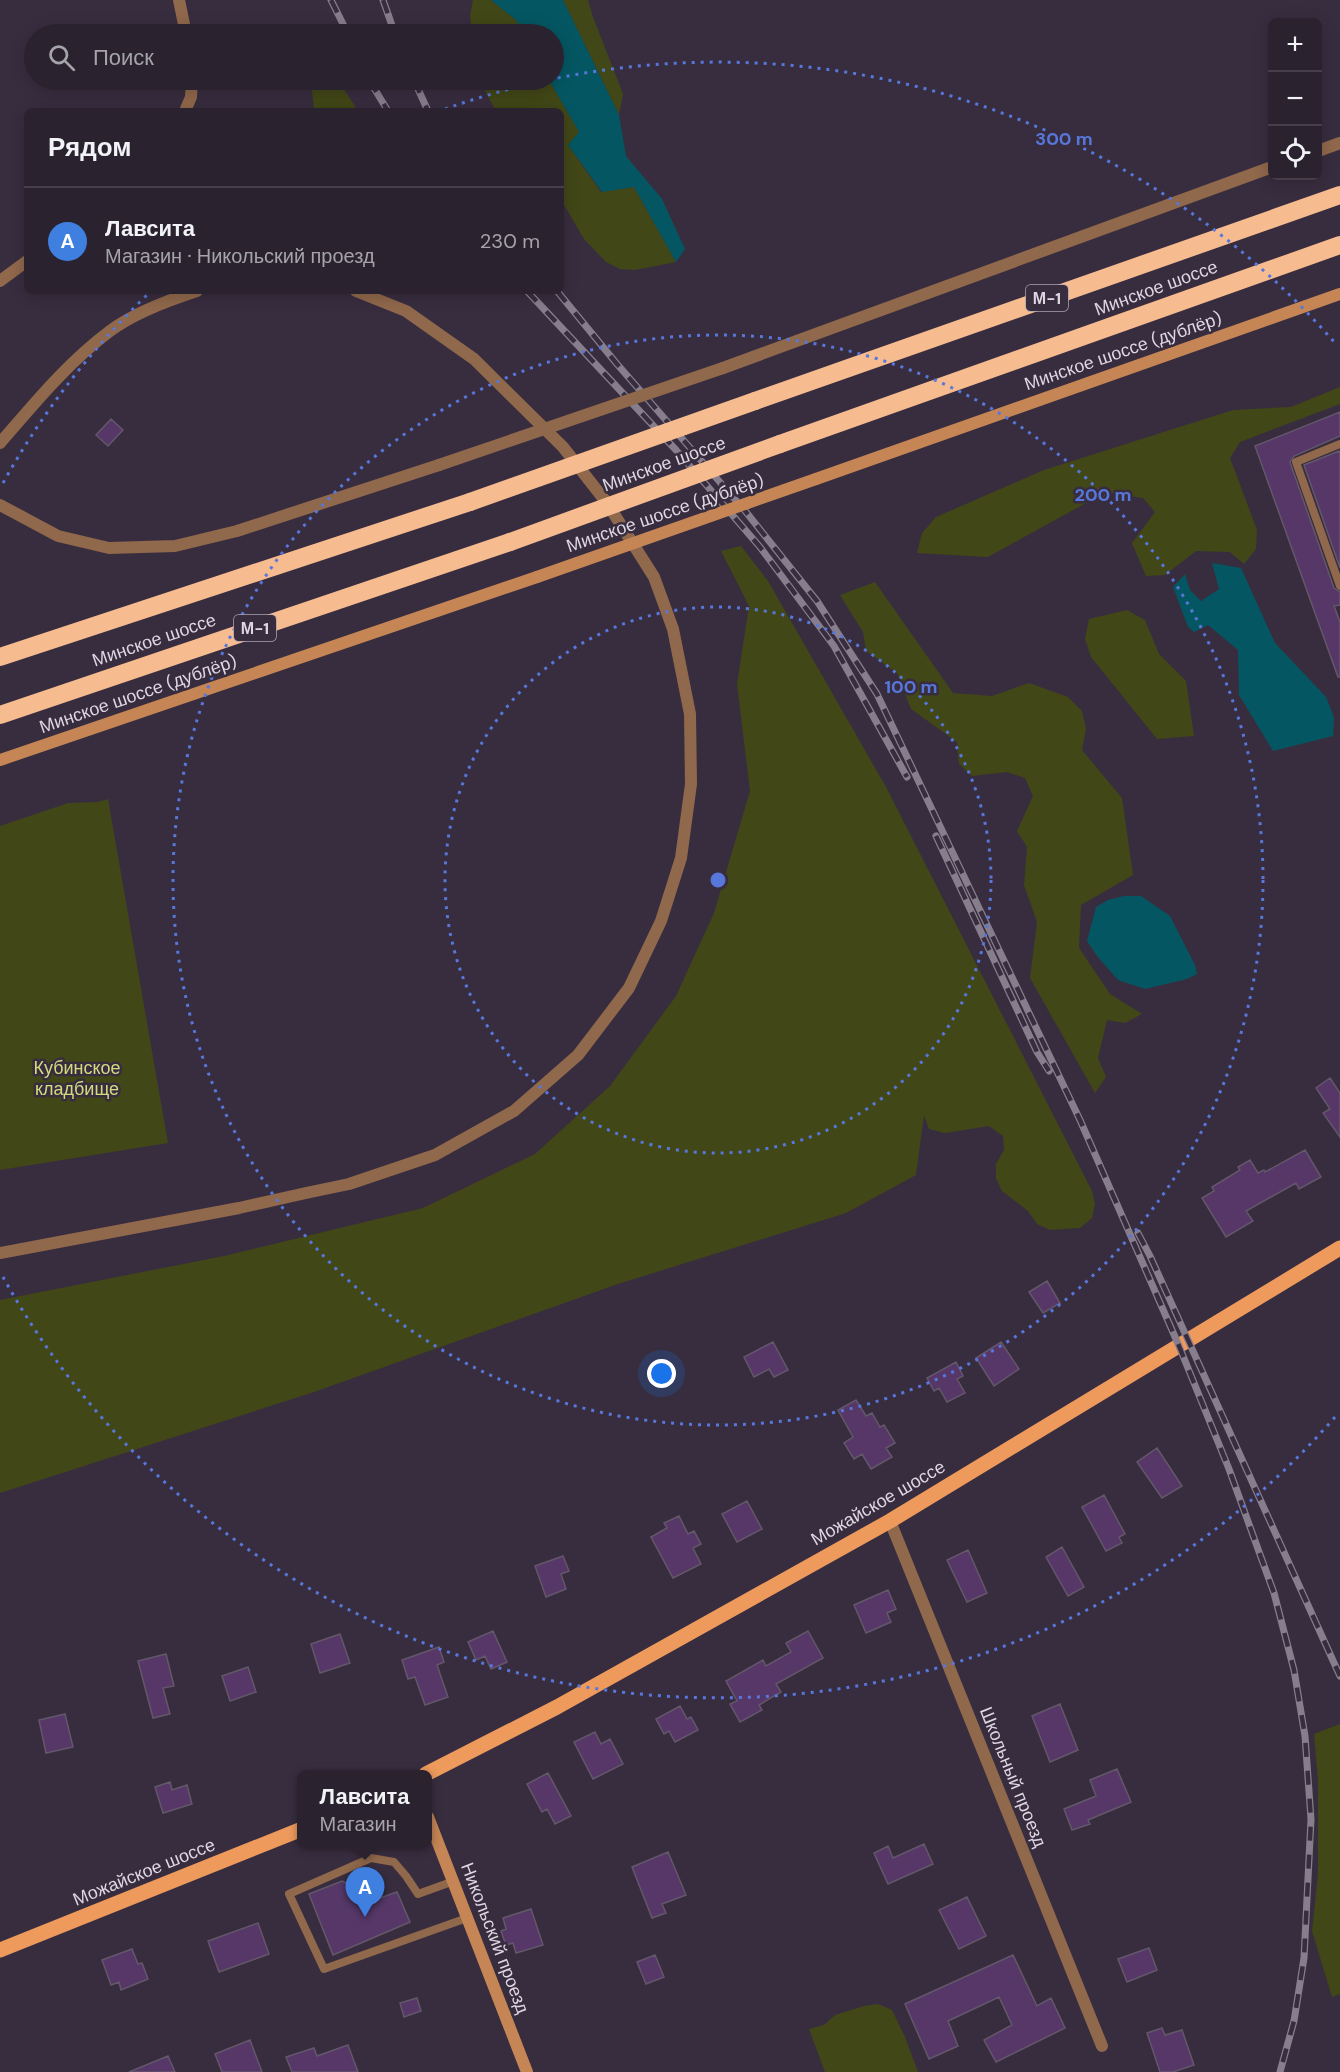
<!DOCTYPE html>
<html lang="ru">
<head>
<meta charset="utf-8">
<style>
  body { margin:0; font-family:"DM Sans",sans-serif; background:#322a37; color:#f1f3f6 }
  .controls { position:absolute; right:18px; top:18px; display:grid; overflow:hidden; border-radius:9px; box-shadow:0 3px 15px #0003 }
  .controls button { width:54px; height:54px; display:grid; place-items:center; padding:0; border:0; border-bottom:2px solid #463f4b; background:#2a222f; color:#f1f3f6; font:30px sans-serif }
  .you { position:absolute; left:662px; top:1374px; width:21px; height:21px; margin:-15px; border:4px solid #fff; border-radius:50%; background:#1a73e8; box-shadow:0 0 0 9px #1a73e833 }
  .badge { display:grid; place-items:center; width:39px; height:39px; border-radius:50%; background:#11cafb; color:#fff; font-size:20px; font-weight:700 }
  .pin { position:absolute; translate:-50% -50px; filter:drop-shadow(0 2px 3px #0008) }
  .pin::after { content:''; position:absolute; top:32px; width:21px; height:18px; background:inherit; clip-path:polygon(0 0,100% 0,50% 100%) }
  .popup { position:absolute; left:297px; top:1770px; width:135px; height:78px; box-sizing:border-box; display:grid; place-content:center; border-radius:9px; background:#2a222f; filter:drop-shadow(0 2px 4px #0005); font-size:20px; white-space:nowrap; color:#a5a4aa }
  .popup b { font-size:22px; color:#f1f3f6 }
  .popup::after { content:''; position:absolute; left:50%; top:100%; margin-left:-12px; border:12px solid transparent; border-top-color:#2a222f }
  .list { margin:0; padding:0; list-style:none }
  h2 { display:flex; justify-content:space-between; align-items:center; height:78px; margin:0; padding:0 24px; font-size:26px }
  h2 small { font-size:20px; font-weight:400; color:#a5a4aa }
  .list li { display:grid; grid-template-columns:39px 1fr auto; gap:18px; align-items:center; box-sizing:border-box; height:108px; padding:0 24px; border-top:2px solid #463f4b }
  .list b { display:block; font-size:22px; white-space:nowrap }
  .list p { margin:0; font-size:20px; white-space:nowrap; color:#a5a4aa }
  .list em { font-size:20px; font-style:normal; color:#a5a4aa }
  .icon { flex:none; width:33px; height:33px; fill:none; stroke:currentColor; stroke-width:2; stroke-linecap:round; stroke-linejoin:round }
  .map { position:relative; flex:none; width:1340px; height:2072px; overflow:hidden }
  .search { position:absolute; background:#2a222f; box-shadow:0 3px 15px #0003; left:24px; top:24px; width:540px; height:66px; display:flex; align-items:center; gap:15px; box-sizing:border-box; padding:0 21px; border-radius:33px; color:#a5a4aa; font-size:22px }
  .panel { position:absolute; background:#2a222f; box-shadow:0 3px 15px #0003; left:24px; top:108px; width:540px; height:186px; border-radius:9px }
  .map>svg:first-child { display:block }
</style>
</head>
<body>
<div class="map">
<svg width="1340" height="2072" viewBox="0 0 1340 2072">
  <rect width="100%" height="100%" fill="#382d3f"/>
  <path fill="#424717" d="M473,0H491L517,21L524,34H472L470,16Z
    M563,0H588L593,17L623,94L619,115Z
    M311,80H338L358,111H314Z
    M479,80H549L579,132L568,145L601,192L634,187L676,262L635,270L620,269L606,262L584,239L561,200V111H496Z
    M1340,387V404L1240,442L1230,458L1257,530L1256,549L1244,564L1230,552L1196,551L1165,575L1146,576L1132,543L1155,512L1143,498L1106,492L988,557L917,553L922,533L936,517L1044,470L1233,410L1291,407Z
    M741,546L768,581L886,787L1092,1191L1095,1204L1092,1218L1080,1228L1050,1230L1037,1224L1028,1211L1002,1191L996,1178V1164L1004,1150L1003,1136L989,1126L945,1133L929,1129L924,1115L916,1175L846,1213L618,1284L314,1392L0,1493V1300L224,1256L423,1208L535,1154L610,1086L676,996L714,913L750,791L737,684L749,606L721,551Z
    M875,582L953,693L992,696L1029,683L1068,697L1082,711L1086,729L1082,750L1122,798L1133,875L1081,905L1079,948L1110,994L1142,1014L1125,1023L1107,1020L1098,1058L1106,1077L1095,1093L1030,978L1037,922L1024,885L1027,847L1017,831L1033,796L1025,778L1007,772L972,776L959,764L957,742L911,709L897,673L866,651L863,632L840,595Z
    M1127,610L1145,620L1159,654L1186,681L1194,736L1157,739L1091,657L1085,639L1089,619Z
    M108,799L168,1143L0,1170V826L68,803L97,802Z
    M1340,1724V1994L1332,1997L1312,1931L1318,1874V1780L1314,1734Z
    M878,2004L892,2010L905,2037L918,2072H825L809,2029L824,2025L835,2015L864,2006Z"/>
  <path fill="#045762" d="M491,0H563L619,115L626,156L662,199L685,249L676,262L634,187L602,192L568,145L579,132L549,80H554V34H524L517,21Z
    M1212,563L1241,568L1275,643L1326,697L1334,717L1333,736L1273,751L1239,695L1238,650L1208,625L1194,632L1188,627L1173,587L1185,574L1190,590L1201,601L1219,589Z
    M1124,896H1141L1170,916L1195,965L1197,974L1187,979L1145,989L1118,980L1097,956L1087,941L1096,907L1108,900Z"/>
  <path fill="#563768" stroke="#63576a" stroke-width="1.5" d="M1340,412V436L1294,456L1290,462L1334,588L1340,592V605L1334,606L1340,622V677H1338L1255,446Z
    M111,419L123,430L108,446L96,435Z
    M1339,451L1340,454V568L1304,465Z
    M1330,1078L1340,1093V1137L1323,1113L1330,1109L1316,1088Z
    M1305,1150L1321,1177L1299,1189L1296,1183L1246,1211L1253,1221L1226,1237L1202,1198L1214,1191L1212,1187L1240,1170L1238,1167L1250,1160L1258,1173L1264,1170L1265,1172Z
    M1047,1281L1060,1303L1043,1313L1029,1292Z
    M773,1342L788,1370L774,1377L769,1369L754,1377L744,1357Z
    M1001,1342L1019,1369L994,1386L976,1358Z
    M956,1362L963,1376L957,1379L965,1393L947,1402L939,1388L934,1391L927,1378Z
    M856,1400L866,1416L872,1413L880,1427L884,1425L895,1443L886,1448L892,1457L871,1469L862,1454L854,1459L844,1443L853,1437L838,1410Z
    M1157,1448L1182,1486L1162,1498L1137,1462Z
    M1104,1495L1125,1534L1119,1537L1122,1543L1106,1551L1082,1507Z
    M747,1501L762,1529L737,1542L722,1514Z
    M679,1516L688,1534L694,1531L701,1544L693,1548L701,1564L673,1578L651,1537L667,1528L664,1523Z
    M1062,1547L1084,1587L1068,1596L1046,1557Z
    M968,1550L987,1593L967,1602L947,1560Z
    M563,1556L569,1571L561,1574L566,1589L546,1597L535,1566Z
    M888,1590L896,1609L887,1613L891,1622L866,1633L854,1605Z
    M493,1631L507,1662L491,1669L485,1656L476,1660L468,1642Z
    M808,1631L823,1658L776,1684L781,1692L759,1705L762,1710L740,1722L730,1704L737,1701L726,1681L763,1660L766,1666L791,1652L786,1643Z
    M340,1634L350,1663L320,1673L311,1644Z
    M439,1647L444,1662L437,1665L448,1697L425,1705L415,1677L408,1679L402,1660Z
    M166,1654L174,1686L163,1688L170,1714L153,1718L138,1661Z
    M248,1667L256,1692L230,1701L222,1676Z
    M1060,1704L1078,1750L1050,1762L1032,1716Z
    M680,1706L687,1719L691,1717L698,1730L675,1742L669,1731L664,1734L656,1719Z
    M65,1714L73,1747L46,1753L39,1720Z
    M595,1732L601,1744L610,1739L623,1764L593,1779L574,1742Z
    M1117,1769L1131,1802L1088,1820L1090,1824L1072,1830L1064,1809L1096,1796L1090,1780Z
    M548,1773L571,1816L555,1824L547,1809L542,1812L527,1784Z
    M170,1782L172,1790L187,1785L192,1804L163,1813L155,1787Z
    M924,1844L933,1864L888,1884L874,1853L888,1846L893,1858Z
    M668,1852L686,1895L662,1904L666,1913L652,1918L632,1867Z
    M342,1881L380,1898L397,1892L410,1922L333,1955L309,1894Z
    M967,1897L986,1936L959,1949L939,1910Z
    M531,1909L543,1945L516,1953L513,1943L506,1945L501,1931L506,1929L503,1918Z
    M258,1923L269,1954L219,1972L208,1941Z
    M1149,1948L1157,1970L1127,1982L1118,1959Z
    M132,1949L138,1964L142,1963L148,1979L121,1990L119,1982L111,1985L102,1960Z
    M655,1955L664,1977L646,1984L637,1962Z
    M1013,1955L1037,2006L1051,1998L1065,2028L996,2062L984,2040L1012,2025L999,1997L948,2021L958,2046L929,2059L905,2004Z
    M417,1998L421,2011L404,2017L400,2003Z
    M1162,2028L1165,2035L1182,2030L1194,2065L1173,2072H1160L1147,2033Z
    M250,2040L262,2072H222L215,2054Z
    M348,2045L358,2072H292L286,2057L314,2048L317,2056Z
    M168,2056L175,2072H129Z"/>
  <g fill="none" stroke-linecap="round" stroke-linejoin="round">
    <path stroke="#90684b" stroke-width="8" d="M1340,444L1296,462L1340,586
      M454,1881L418,1894L406,1876L394,1862L371,1858L289,1894L324,1969L467,1918"/>
    <path stroke="#90684b" stroke-width="12" d="M179,0L186,34
      M185,111L191,97L192,80
      M1318,151L1340,143
      M0,281L27,261
      M723,368L1272,167
      M0,443C34,404 67,363 110,331C134,313 169,300 197,291
      M0,505L58,536L109,548L175,546L237,531L439,465
      M0,1253L239,1208L306,1193L349,1184L435,1155L514,1111L578,1055L629,988L661,921L681,858L691,784L690,714L673,629L654,577L607,503L563,447L474,359L406,311L356,291
      M890,1521L1102,2046"/>
    <path stroke="#c58555" stroke-width="12" d="M816,479L1340,294
      M0,760L537,577
      M428,1817L527,2072"/>
    <path stroke="#ed9a5c" stroke-width="15" d="M426,1774L557,1707L890,1521L1340,1248
      M0,1950L302,1829"/>
    <path stroke="#f7bb90" stroke-width="18" d="M755,401L1340,195
      M780,444L1340,245
      M0,657L470,502
      M0,715L510,542"/>
    <g stroke="#877e8d" stroke-width="7">
      <path id="rail" d="M331,0L348,34
        M383,0L395,34
        M369,80L388,111
        M414,80L428,111
        M527,291L676,450L760,547L834,646L907,777
        M557,291L617,364L746,512L817,601L877,694L1080,1120L1179,1346L1229,1469L1274,1593L1294,1670L1305,1736L1311,1819L1304,1958L1294,2021L1280,2072
        M936,836L1037,1052L1049,1071
        M1138,1233L1150,1256L1340,1676"/>
    </g>
    <use href="#rail" stroke="#382d3f" stroke-width="4.5" stroke-dasharray="14" stroke-linecap="butt"/>
    <path stroke="#90684b" stroke-width="12" d="M439,465L723,368"/>
    <path stroke="#c58555" stroke-width="12" d="M537,577L816,479"/>
    <path stroke="#f7bb90" stroke-width="18" d="M470,502L755,401
      M510,542L780,444"/>
  </g>
  <g fill="none" stroke="#5777db" stroke-width="3" stroke-dasharray="3 6">
    <circle cx="718" cy="880" r="273"/>
    <circle cx="718" cy="880" r="545"/>
    <path d="M1335 1417A818 818 0 0 1 3 1277M3 483A818 818 0 0 1 150 292M445 109A818 818 0 0 1 1335 343"/>
  </g>
  <g text-anchor="middle" stroke-width="5" stroke-linejoin="round" paint-order="stroke">
    <g fill="#382d3f" stroke="#aca4b1" stroke-width="1.5">
      <rect x="1026" y="285" width="42" height="26" rx="4.5"/>
      <rect x="234" y="615" width="42" height="26" rx="4.5"/>
    </g>
    <g font-size="16" font-weight="bold" fill="#ded7e2">
      <text x="1047" y="304">М-1</text>
      <text x="255" y="634">М-1</text>
    </g>
    <g font-size="18" fill="#ded7e2" stroke="#382d3f">
      <text transform="translate(1156 288) rotate(-20)" y="6">Минское шоссе</text>
      <text transform="translate(1123 351) rotate(-19)" y="6">Минское шоссе (дублёр)</text>
      <text transform="translate(664 464) rotate(-20)" y="6">Минское шоссе</text>
      <text transform="translate(665 513) rotate(-19)" y="6">Минское шоссе (дублёр)</text>
      <text transform="translate(154 640) rotate(-19)" y="6">Минское шоссе</text>
      <text transform="translate(138 694) rotate(-19)" y="6">Минское шоссе (дублёр)</text>
      <text transform="translate(878 1503) rotate(-30)" y="6">Можайское шоссе</text>
      <text transform="translate(1013 1777) rotate(68)" y="6">Школьный проезд</text>
      <text transform="translate(144 1872) rotate(-22)" y="6">Можайское шоссе</text>
      <text transform="translate(495 1938) rotate(69)" y="6">Никольский проезд</text>
    </g>
    <g font-size="18" fill="#d0db7e" stroke="#382d3f">
      <text x="77" y="1074">Кубинское<tspan x="77" dy="21">кладбище</tspan></text>
    </g>
  </g>
  <circle cx="718" cy="880" r="9" fill="#5777db" stroke="#382d3f" stroke-width="3"/>
  <g font-size="18" text-anchor="middle" font-weight="bold" fill="#5777db" stroke="#382d3f" stroke-width="5" stroke-linejoin="round" paint-order="stroke">
    <text x="1064" y="145">300 m</text>
    <text x="1103" y="501">200 m</text>
    <text x="911" y="693">100 m</text>
  </g>
</svg>
<div class="controls">
<button>+</button>
<button>−</button>
<button><svg class="icon" aria-label="locate" viewBox="0 0 24 24"><circle cx="12" cy="12" r="6"/><path d="M12 2v4M12 18v4M2 12h4M18 12h4"/></svg></button>
</div>
<div class="you"></div>
<div class="pin badge" style="left:365px;top:1917px;background:#3f7fe0">A</div>
<div class="popup"><b>Лавсита</b>Магазин</div>
<div class="search"><svg class="icon" aria-label="search" viewBox="0 0 24 24"><circle cx="10" cy="10" r="6"/><path d="M15 15l6 6"/></svg>Поиск</div>
<section class="panel">
<h2>Рядом<small></small></h2>
<ul class="list">
<li><span class="badge" style="background:#3f7fe0">A</span><div><b>Лавсита</b><p>Магазин · Никольский проезд</p></div><em>230 m</em></li>
</ul>
</section>
</div>
</body>
</html>
